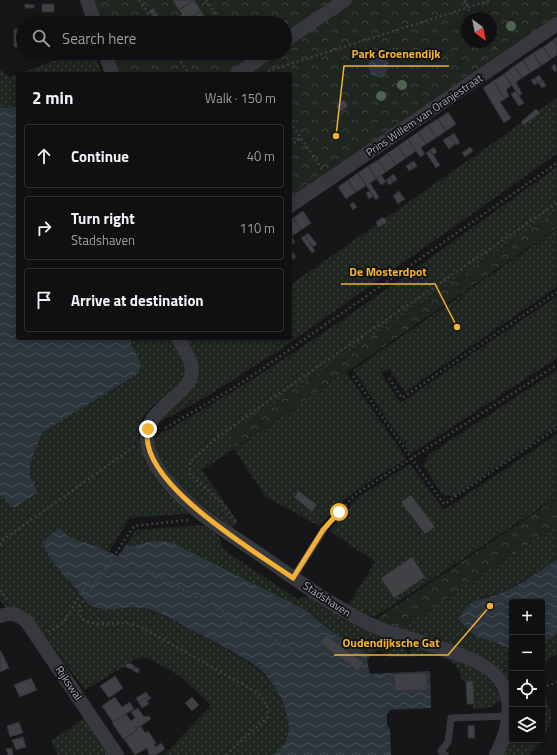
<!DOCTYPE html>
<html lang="en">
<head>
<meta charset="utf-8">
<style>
  body { margin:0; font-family:"Titillium Web",sans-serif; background:#1e1e20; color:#f1f3f6 }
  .controls { position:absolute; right:12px; bottom:12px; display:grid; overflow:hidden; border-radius:4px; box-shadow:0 2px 6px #0003 }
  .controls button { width:36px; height:36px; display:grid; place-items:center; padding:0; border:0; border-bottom:1px solid #303032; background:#101012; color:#f1f3f6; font:20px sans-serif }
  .compass { position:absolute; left:461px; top:12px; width:36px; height:36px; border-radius:50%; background:#101012; box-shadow:0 2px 6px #0003; rotate:148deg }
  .stop { position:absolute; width:12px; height:12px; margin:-9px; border:3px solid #f2b134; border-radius:50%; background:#fff }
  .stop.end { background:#f2b134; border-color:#fff; box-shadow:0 1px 4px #0008 }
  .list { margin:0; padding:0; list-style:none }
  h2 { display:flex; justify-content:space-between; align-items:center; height:52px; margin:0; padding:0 16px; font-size:17px }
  h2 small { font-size:13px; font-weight:400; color:#9c9d9f }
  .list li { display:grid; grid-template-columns:26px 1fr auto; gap:12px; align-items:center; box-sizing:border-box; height:64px; margin:0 8px 8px; padding:0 8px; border:1px solid #303032; border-radius:4px }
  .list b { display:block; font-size:15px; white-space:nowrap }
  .list p { margin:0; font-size:13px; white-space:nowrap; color:#9c9d9f }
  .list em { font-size:13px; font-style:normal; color:#9c9d9f }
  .icon { flex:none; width:22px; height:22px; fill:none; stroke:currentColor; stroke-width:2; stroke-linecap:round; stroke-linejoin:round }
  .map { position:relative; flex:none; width:557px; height:755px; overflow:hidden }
  .search { position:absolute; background:#101012; box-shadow:0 2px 6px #0003; left:16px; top:16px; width:276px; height:44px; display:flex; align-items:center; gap:10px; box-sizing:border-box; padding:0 14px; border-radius:22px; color:#9c9d9f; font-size:15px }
  .panel { position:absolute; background:#101012; box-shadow:0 2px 6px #0003; left:16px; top:72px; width:276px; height:268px; border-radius:4px }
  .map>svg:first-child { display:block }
</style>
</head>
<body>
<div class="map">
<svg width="557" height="755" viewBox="0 0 557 755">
  <defs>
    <pattern id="grass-dots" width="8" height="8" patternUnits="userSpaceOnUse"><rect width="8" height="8" fill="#1e261f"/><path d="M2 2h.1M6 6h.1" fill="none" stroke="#3c433d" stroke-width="1.8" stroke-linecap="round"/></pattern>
    <pattern id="forest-crowns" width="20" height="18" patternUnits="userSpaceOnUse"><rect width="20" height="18" fill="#1e261f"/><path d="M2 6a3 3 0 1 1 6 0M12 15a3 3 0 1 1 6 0" fill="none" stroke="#3c433d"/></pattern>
    <pattern id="water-waves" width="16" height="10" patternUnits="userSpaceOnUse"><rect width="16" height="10" fill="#2c353c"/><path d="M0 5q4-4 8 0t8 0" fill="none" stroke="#485056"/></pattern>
  </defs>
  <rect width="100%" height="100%" fill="#161618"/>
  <path fill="url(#grass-dots)" d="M75,53H95L102,74H18Z
    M0,69L10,77L18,74V107L0,108Z
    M557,98V154L278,351L204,398L154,425L186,393V338H290V285Z
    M557,167V211L232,432L235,449L346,372L407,459L375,478L346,498L319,526L266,497L234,449L202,470L238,522L232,527C200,504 163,478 151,439C294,361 424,261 557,167Z
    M557,229V287L405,392L389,369L381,373L400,403L557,296V358L411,454L353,370Z
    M131,338H171C178,349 187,360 185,374C182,388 165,396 155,404C111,440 169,489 195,513L130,518L108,553L98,547L72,538L59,528L69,583L88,604L96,609L141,608L159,614L179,623L238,656L258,669L272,682L286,710L290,726L288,738L282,747L274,755H164L211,705L180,676L148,658H138L85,690L35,622L7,611L0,600V495L4,500L38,492L30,477V464L42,433L139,373L141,363L131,344Z
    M557,370V426L453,497L442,494L423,466L428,455Z
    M557,434V497L375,617L347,607L375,562L330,531L358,497L410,464L444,510Z
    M204,525L220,538L223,549L297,599L311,595L407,644V657H389L379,649L370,656L331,631L305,610L155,540L132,546L126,545L136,530Z
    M557,525V560L506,591L481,598L474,635L512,649V698L505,680L399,630Z
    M557,633V655L551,657L542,669V643Z
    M411,646C443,656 489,663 501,700L490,708L473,709L474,681H463C460,676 458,667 454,664C442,653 424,656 409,657Z
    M542,688C551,715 557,713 542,739Z
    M87,716L114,755H58L51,741Z
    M512,732V740H542L529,755H503Z"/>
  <path fill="url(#forest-crowns)" fill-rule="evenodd" d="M94,0H557V17L290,198V74H118L111,53H285V23H101ZM467,18H491V42H467Z
    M557,211V228L234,449L232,432Z
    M557,498V525L399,630L376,619Z"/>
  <path fill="url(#water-waves)" d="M383,53L387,56L389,67L383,77L372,76C364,65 371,55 383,53Z
    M18,107V338H131V344L141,363L139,373L42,433L30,464V477L38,492L14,508L0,495V108Z
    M59,528L72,538L98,547L118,556L126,545L132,546L155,540L173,543L305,610L331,631L370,656L367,661L370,674L430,671L431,708L390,710L387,714V724L390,729L391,755H274C279,750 285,745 287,738C295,718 275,681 258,668C242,656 221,646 203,636C184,626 163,612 142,608C123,605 105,615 88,604L50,558L42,542Z
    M557,560V633L542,643V602H512V649L474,635L459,620C468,596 487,600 506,591C524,582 540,570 557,560Z"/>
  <path fill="#404145" stroke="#303034" d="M174,0H194L179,10L173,1Z
    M194,0L201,11L183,23L179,17L182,14L179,10Z
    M25,4L34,5V8H25Z
    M42,4H54V12H42Z
    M153,8L156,12L152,15L149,11Z
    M201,11L208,22L184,23Z
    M156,12L159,17L155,20L152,15Z
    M14,29H23V47H14Z
    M557,37V46L553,40Z
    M553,40L557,46V55L551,59L543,47Z
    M543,47L551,59L541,66L533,53Z
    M32,53H49V57H32Z
    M182,53L186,56L182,59L179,55Z
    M533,53L541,66L531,72L523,60Z
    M523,60L531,72L522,78L514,66Z
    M555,64L557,70L555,72L551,67Z
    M514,66L522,78L516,82L522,94L519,96L504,74Z
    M504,74L512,85L506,90L509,96L505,99L493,81Z
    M539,75L542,80L538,83L535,78Z
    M535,78L538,83L534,85L531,80Z
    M543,80L546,86L542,88L538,83Z
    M493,81L505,99L500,102L511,118L504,123L483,88Z
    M516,91L524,103L519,106L511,94Z
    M344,100L348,106L340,112L336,106Z
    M536,109L540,113L523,125L521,122Z
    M448,112L456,124L446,131L438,119Z
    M438,119L446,131L436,138L428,125Z
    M428,125L436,138L426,144L418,132Z
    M418,132L426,144L421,148L425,154L420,157L408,139Z
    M454,133L460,143L456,145L450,136Z
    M450,136L455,144L449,149L443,140Z
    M408,139L416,151L406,158L398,146Z
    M398,146L406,158L396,165L388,153Z
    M434,147L437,152L433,155L430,150Z
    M470,147L473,151L465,157L462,153Z
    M430,150L440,165L436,168L426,153Z
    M388,153L396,165L386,172L378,160Z
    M378,160L386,172L376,179L368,166Z
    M414,161L417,166L413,169L410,163Z
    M410,163L413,169L409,171L406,166Z
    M368,166L376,179L370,183L379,197L376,200L358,173Z
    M358,173L366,186L356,192L348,180Z
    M394,174L397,180L393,182L390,177Z
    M381,175L386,182L381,185L376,178Z
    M390,177L393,182L389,185L386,180Z
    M348,180L356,192L346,199L338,187Z
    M370,191L373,196L369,199L366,193Z
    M399,191L405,199L398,204L393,196Z
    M353,202L357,207L353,210L350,205Z
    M303,211L311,223L301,230L293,218Z
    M383,217L387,222L379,227L376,222Z
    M293,218L301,230L292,236L290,234V220Z
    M308,233L317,244L313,247L305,235Z
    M290,234L295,242L290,246Z
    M305,235L315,251L312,253L301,238Z
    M290,248L296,257L292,260L290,257Z
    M299,491L317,505L312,512L294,497Z
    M411,495L435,527L425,534L401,502Z
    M412,557L425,577L394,598L381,578Z
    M326,635L364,663L358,671L320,643Z
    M0,651H1L9,668L0,672Z
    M129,663L135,666L133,670L124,666Z
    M135,667L140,669L138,673L133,671Z
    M427,673V690L395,691L394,674Z
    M115,676L123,688L109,698L100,686Z
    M31,678L37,690L20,697L14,685Z
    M466,681H473L474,704H467Z
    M146,692L149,696L139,703L136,698Z
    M149,696L151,698L147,701L149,704L142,708L139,703Z
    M115,697L122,707L130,702L134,709L113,722L102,706Z
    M192,697L199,705L192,711L185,703Z
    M138,708L144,717L149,716L151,719L138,728L137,726L135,727L137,730L124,740L112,723L126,714L131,721L135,718L131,712Z
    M19,722L23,733L10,737L7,726Z
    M474,725L475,738H468V726Z
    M137,726L138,728L141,726L145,733L148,731L156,743L154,744L156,747L161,743L165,749L156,755H149L147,748L135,755L124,739L137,730L135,727Z
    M23,737L26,747L16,750L12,740Z
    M12,748L13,755H8L6,749Z"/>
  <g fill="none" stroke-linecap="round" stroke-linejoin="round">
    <path stroke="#3d3f44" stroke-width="2.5" stroke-dasharray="2 3" stroke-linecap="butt" d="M139,0L155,23
      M206,0L222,23
      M465,0L467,8L474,18
      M491,42L496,50
      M175,53L189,74
      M268,71L491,0
      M290,122L322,169
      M290,146L301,138
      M353,376L444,504L557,428
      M389,378L402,398L557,292
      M165,428L230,390L259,371L557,163
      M188,520L134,526L80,606C74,630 110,623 122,623C128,623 135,625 141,627L258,693C265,702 270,707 267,718L226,755
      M236,521L220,502L190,474V462L219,436L304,376L557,203
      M328,524L356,494L557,365
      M0,545L3,540L135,446
      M121,556L297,652
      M0,590L8,601
      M48,632L63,623L88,582L94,585
      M542,688L557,682"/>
    <path stroke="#37383d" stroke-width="7" d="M293,578L323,531
      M445,755L441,751L448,742L451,718L509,716"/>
    <path stroke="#37383d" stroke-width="14" d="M87,0L95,23
      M285,41L345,0
      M105,53L112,74
      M237,74L268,53
      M290,206L557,24
      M178,338C182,346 189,355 191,364C202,406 99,407 175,490C199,516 230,534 259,554C297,580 334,608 376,627C407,641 476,652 497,677C517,700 508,731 496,755
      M0,616C12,612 18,614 27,622L117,755"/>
  </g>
  <g fill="#506452">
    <circle cx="511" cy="26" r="5"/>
    <circle cx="402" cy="85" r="5"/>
    <circle cx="381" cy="96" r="5"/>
  </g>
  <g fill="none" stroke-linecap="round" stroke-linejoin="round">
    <path stroke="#f2b134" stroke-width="5" d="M148,429C136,482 256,552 293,578L323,530L339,512"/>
  </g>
  <g text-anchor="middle" stroke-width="3.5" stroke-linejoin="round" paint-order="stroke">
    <g font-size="11" fill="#a8adb8" stroke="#111113">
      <text transform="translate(424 115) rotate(-34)" y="4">Prins Willem van Oranjestraat</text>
      <text transform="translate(327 599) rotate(33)" y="4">Stadshaven</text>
      <text transform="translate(69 683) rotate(56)" y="4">Rijkswal</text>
    </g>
  </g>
  <path fill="none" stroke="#f2b134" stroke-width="1.5" d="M336 136L344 66H449M457 327L435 284H341M490 606L448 655H334"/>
  <g fill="#f2b134" stroke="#111113" stroke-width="1.5">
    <circle cx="336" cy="136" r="4"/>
    <circle cx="457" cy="327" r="4"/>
    <circle cx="490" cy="606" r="4"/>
  </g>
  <g font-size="12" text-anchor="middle" font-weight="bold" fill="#f2b134" stroke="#111113" stroke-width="3.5" stroke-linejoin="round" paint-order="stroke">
    <text x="396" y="58">Park Groenendijk</text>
    <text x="388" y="276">De Mosterdpot</text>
    <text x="391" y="647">Oudendijksche Gat</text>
  </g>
</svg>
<div class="controls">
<button>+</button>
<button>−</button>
<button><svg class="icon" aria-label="locate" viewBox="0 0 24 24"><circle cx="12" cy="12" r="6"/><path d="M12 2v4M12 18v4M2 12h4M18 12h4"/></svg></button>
<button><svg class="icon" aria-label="layers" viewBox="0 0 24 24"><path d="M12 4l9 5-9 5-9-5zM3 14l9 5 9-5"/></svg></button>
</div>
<svg class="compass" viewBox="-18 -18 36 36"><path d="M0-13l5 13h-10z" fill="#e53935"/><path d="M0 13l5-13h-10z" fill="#9c9d9f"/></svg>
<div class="stop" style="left:339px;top:512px"></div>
<div class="stop end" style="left:148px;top:429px"></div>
<div class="search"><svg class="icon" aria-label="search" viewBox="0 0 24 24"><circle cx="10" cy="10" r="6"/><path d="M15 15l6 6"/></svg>Search here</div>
<section class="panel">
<h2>2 min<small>Walk · 150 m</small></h2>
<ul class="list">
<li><svg class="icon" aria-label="ahead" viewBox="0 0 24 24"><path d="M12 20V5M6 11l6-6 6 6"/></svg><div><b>Continue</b></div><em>40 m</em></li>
<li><svg class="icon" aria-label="right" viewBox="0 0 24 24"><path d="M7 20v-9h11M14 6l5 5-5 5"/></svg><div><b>Turn right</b><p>Stadshaven</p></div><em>110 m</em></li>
<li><svg class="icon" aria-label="arrive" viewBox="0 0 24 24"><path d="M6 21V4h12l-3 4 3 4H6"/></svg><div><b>Arrive at destination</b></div></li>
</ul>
</section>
</div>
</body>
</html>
